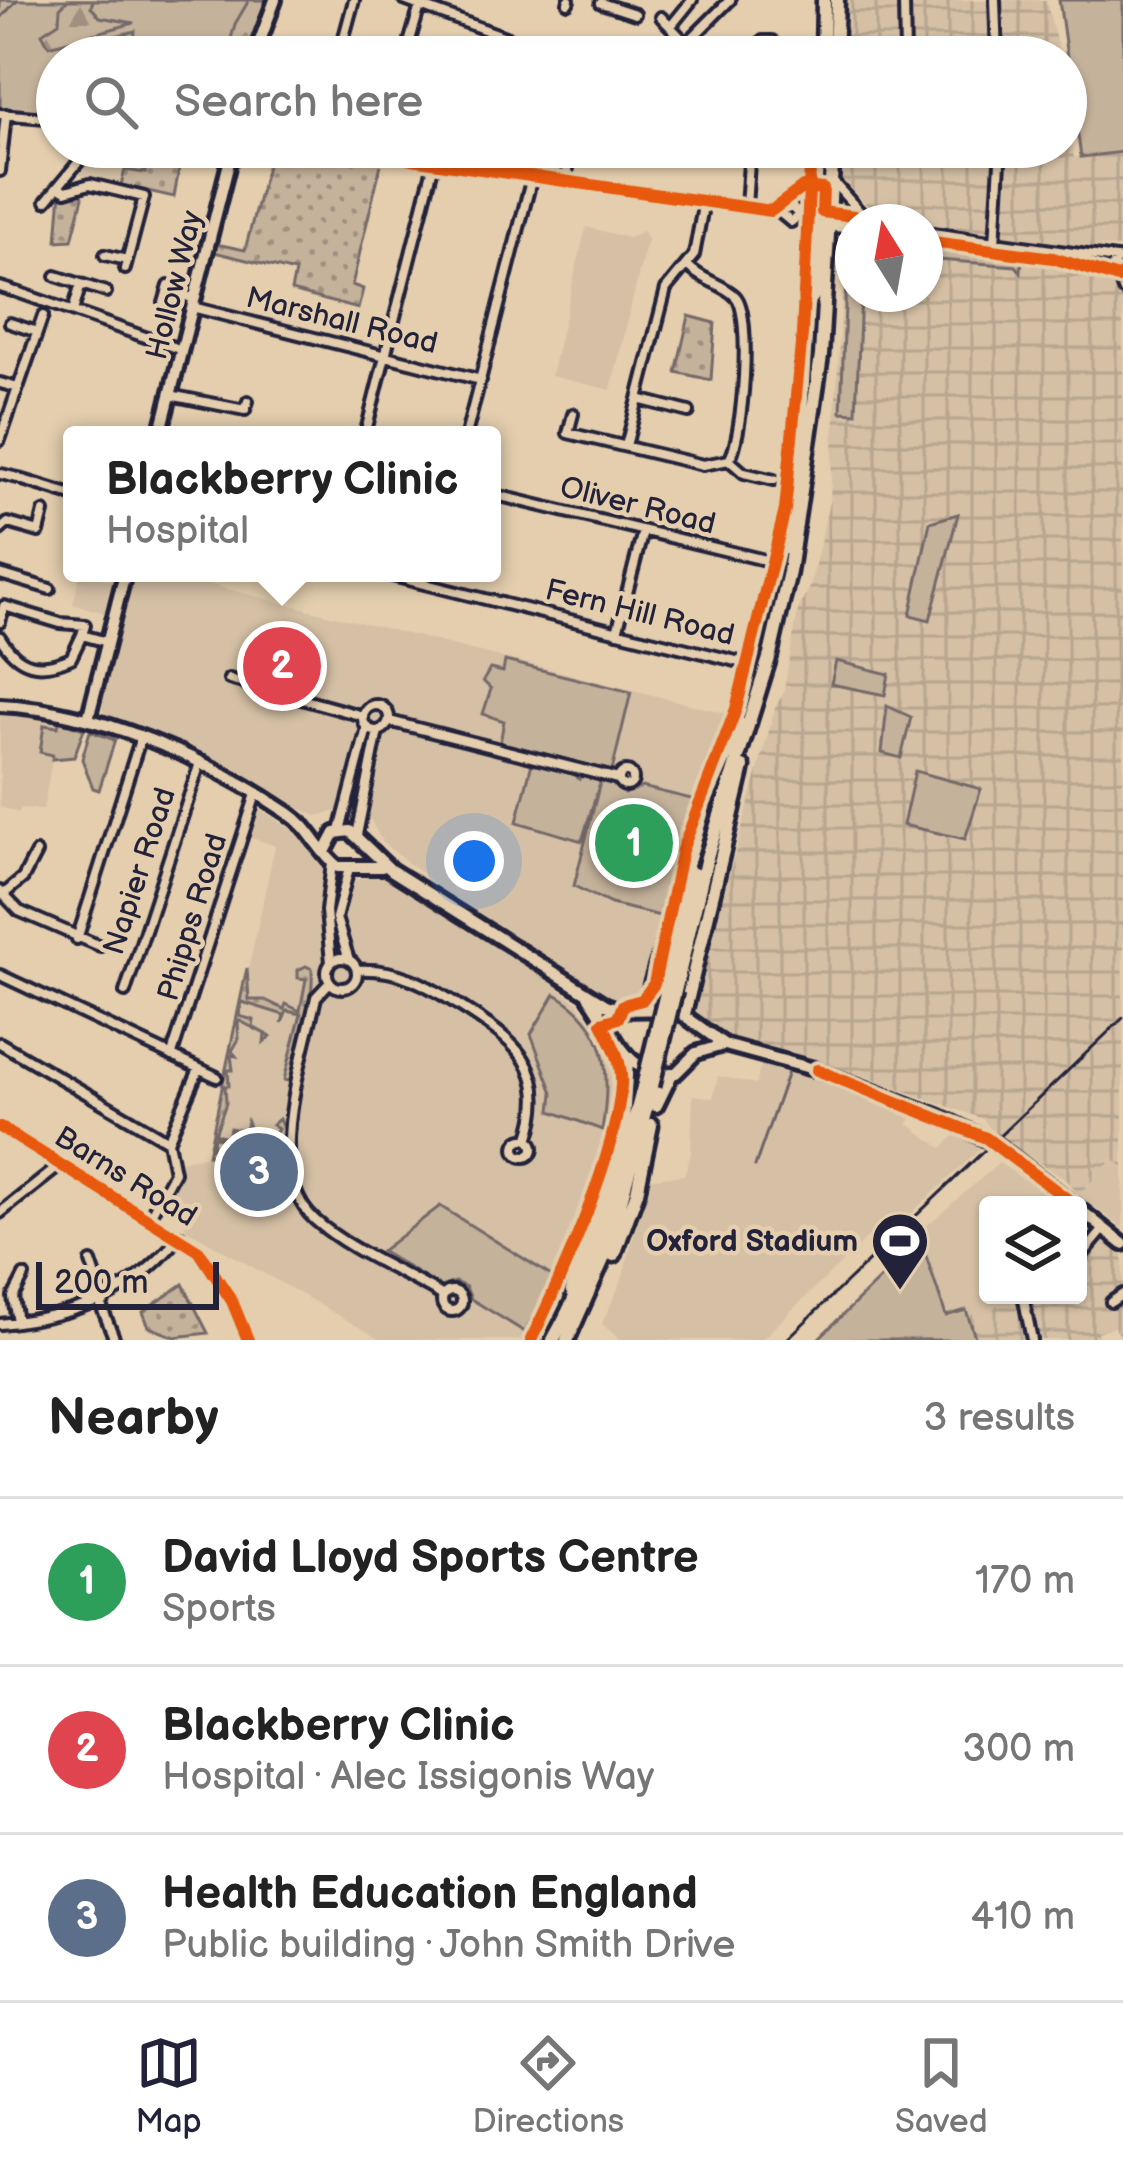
<!DOCTYPE html>
<html lang="en">
<head>
<meta charset="utf-8">
<style>
  body { margin:0; font-family:"Balsamiq Sans",sans-serif; background:#f6f6f6; color:#222 }
  .controls { position:absolute; right:36px; bottom:36px; display:grid; overflow:hidden; border-radius:12px; box-shadow:0 3px 9px #0004 }
  .controls button { width:108px; height:108px; display:grid; place-items:center; padding:0; border:0; border-bottom:3px solid #e0e0e0; background:#fff; color:#222; font:60px sans-serif }
  .compass { position:absolute; left:835px; top:204px; width:108px; height:108px; border-radius:50%; background:#fff; box-shadow:0 3px 9px #0004; rotate:349deg }
  .scale { position:absolute; left:36px; bottom:30px; width:183px; box-sizing:border-box; padding-left:12px; border:6px solid #22223b; border-top:0; font-size:33px; line-height:42px; white-space:nowrap; color:#22223b; -webkit-text-stroke:9px #e4ceae; paint-order:stroke }
  .you { position:absolute; left:474px; top:861px; width:42px; height:42px; margin:-30px; border:9px solid #fff; border-radius:50%; background:#1a73e8; box-shadow:0 0 0 18px #1a73e833 }
  .badge { display:grid; place-items:center; width:78px; height:78px; border-radius:50%; background:#22223b; color:#fff; font-size:39px; font-weight:700 }
  .pin { position:absolute; translate:-50% -50%; border:6px solid #fff; box-shadow:0 3px 12px #0006 }
  .popup { position:absolute; left:63px; top:426px; width:438px; height:156px; box-sizing:border-box; display:grid; place-content:center; border-radius:12px; background:#fff; filter:drop-shadow(0 3px 9px #0005); font-size:39px; white-space:nowrap; color:#767676 }
  .popup b { font-size:45px; color:#222 }
  .popup::after { content:''; position:absolute; left:50%; top:100%; margin-left:-24px; border:24px solid transparent; border-top-color:#fff }
  .list { margin:0; padding:0; list-style:none }
  h2 { display:flex; justify-content:space-between; align-items:center; height:156px; margin:0; padding:0 48px; font-size:51px }
  h2 small { font-size:39px; font-weight:400; color:#767676 }
  .list li { display:grid; grid-template-columns:78px 1fr auto; gap:36px; align-items:center; box-sizing:border-box; height:168px; padding:0 48px; border-top:3px solid #e0e0e0 }
  .list b { display:block; font-size:45px; white-space:nowrap }
  .list p { margin:0; font-size:39px; white-space:nowrap; color:#767676 }
  .list em { font-size:39px; font-style:normal; color:#767676 }
  .icon { flex:none; width:66px; height:66px; fill:none; stroke:currentColor; stroke-width:2; stroke-linecap:round; stroke-linejoin:round }
  .map { position:relative; flex:none; width:1123px; height:1340px; overflow:hidden }
  .search { position:absolute; background:#fff; box-shadow:0 3px 9px #0004; left:36px; right:36px; top:36px; height:132px; display:flex; align-items:center; gap:30px; box-sizing:border-box; padding:0 42px; border-radius:66px; color:#767676; font-size:45px }
  .sheet { height:660px; background:#fff }
  nav { display:flex; justify-content:space-around; align-items:center; box-sizing:border-box; height:168px; border-top:3px solid #e0e0e0; background:#fff; font-size:33px; color:#767676 }
  nav a { display:grid; justify-items:center; gap:6px }
  nav .on { color:#22223b }
  .map>svg:first-child { display:block }
</style>
</head>
<body>
<div class="map">
<svg width="1123" height="1340" viewBox="0 0 1123 1340">
  <defs>
    <pattern id="industrial-grid" width="8" height="8" patternUnits="userSpaceOnUse" patternTransform="scale(3)"><rect width="8" height="8" fill="#d5c0a5"/><path d="M0 4h8M4 0v8" fill="none" stroke="#b7a58f"/></pattern>
    <pattern id="forest-firs" width="22" height="20" patternUnits="userSpaceOnUse" patternTransform="scale(3)"><rect width="22" height="20" fill="#c5b29b"/><path d="M5 1l3.5 6h-7zM16 11l3.5 6h-7z" fill="#a09080"/></pattern>
    <pattern id="park-dots" width="8" height="8" patternUnits="userSpaceOnUse" patternTransform="scale(3)"><rect width="8" height="8" fill="#c5b29b"/><path d="M2 2h.1M6 6h.1" fill="none" stroke="#a09080" stroke-width="1.8" stroke-linecap="round"/></pattern>
  </defs>
  <rect width="100%" height="100%" fill="#e4ceae"/>
  <filter id="ink" filterUnits="userSpaceOnUse"><feTurbulence type="fractalNoise" baseFrequency=".00833" numOctaves="2"/><feDisplacementMap in="SourceGraphic" scale="24" xChannelSelector="R" yChannelSelector="G"/><feConvolveMatrix kernelMatrix="1 2 1 2 8 2 1 2 1" color-interpolation-filters="sRGB"/></filter>
  <g filter="url(#ink)">
    <path fill="#d5c0a5" d="M96,147H183L174,197L71,173Z
      M586,227L629,238L643,231L647,240L611,390L551,376Z
      M80,573L117,582L108,614L73,604Z
      M132,573H162L725,713L681,847L644,994L630,1002L615,1000L441,889L383,843L369,817L346,809L317,816L106,718L101,704Z
      M0,714L59,721L43,810L21,808L19,813L0,807Z
      M257,807L312,843L329,878L349,883L377,873L538,973L577,1002L603,1037L614,1078L612,1106L567,1260L525,1340H382L187,1230L171,1189L179,1161L208,1155L275,846L249,837Z
      M762,1061L913,1115L908,1124L942,1148L955,1135L981,1148L896,1228L887,1219L761,1340H621L602,1324L622,1279L650,1178L684,1175L691,1153L693,1095L713,1098L718,1076L756,1084Z
      M1113,1159L1123,1167V1228L1078,1195Z
      M999,1163L1061,1205H988V1295H1006L982,1321L966,1311L947,1317L917,1234Z"/>
    <path fill="url(#industrial-grid)" d="M842,0H1046L1060,57H841Z
      M1066,80L1074,158L1123,152V248L1070,246L880,218L838,176L839,147H1066Z
      M925,242L1052,259L1109,276L1123,301V1167L1113,1159L1078,1195L1067,1180L995,1135L983,1119L816,1059L710,1031L692,1009L776,705L783,695L798,610L810,587L830,498L845,251L853,244V294H925Z
      M1099,1234L1123,1251V1340L1114,1327L1097,1332L1099,1340H976L966,1311L982,1321L1006,1295H1078V1253Z"/>
    <path fill="#c5b29b" stroke="#746a6b" stroke-width="3" d="M0,0H266L244,57H57V116L0,110Z
      M1059,0H1123V152L1081,157Z
      M925,243L1022,256L1021,272L1016,266L925,259Z
      M853,247V294H861L856,413L841,412L847,252Z
      M958,514L930,620L910,615L930,522Z
      M505,661L631,692L612,771L500,743L504,721L483,714L491,689L483,681L490,669L503,672Z
      M836,661L889,674L885,695L831,684Z
      M887,706L911,717L901,758L882,753Z
      M59,721L84,729L74,757L52,759L53,755L40,752L44,725L58,727Z
      M90,731L115,740L99,790L93,788L82,759Z
      M532,763L572,772L579,779L581,774L611,782L624,794L642,787L696,800L664,917L611,904L574,886L600,782L582,841L517,822Z
      M915,771L981,789L965,839L903,825Z
      M555,994C610,1025 611,1075 602,1130L551,1111L553,1093L531,1034Z
      M440,1206L553,1277L525,1332L471,1299L466,1287L455,1282L440,1287L381,1251Z
      M909,1251L926,1256L946,1316L966,1310L976,1340H817Z"/>
    <path fill="url(#forest-firs)" stroke="#746a6b" stroke-width="3" d="M68,0H93L91,7L100,17L134,23L49,46L42,33L59,22L60,8Z
      M249,0H266L244,57H226L235,24Z
      M135,31L133,57L93,56L92,42Z"/>
    <path fill="url(#park-dots)" stroke="#746a6b" stroke-width="3" d="M147,147H183L174,197L121,185L125,170L145,173Z
      M272,147L382,160L352,285L363,289L358,309L291,291L295,272L214,252L216,244L245,250Z
      M80,189L83,197L72,240L57,241L61,192Z
      M689,316L715,323L711,380L676,372Z
      M306,966L312,969C314,1006 300,1046 294,1083L284,1080L301,1014L287,1011L282,1023L284,1015L242,1002L239,1016L254,1020L253,1027L271,1037L264,1043L265,1034L238,1020L239,1039L232,1051L236,1056L231,1055L233,1070H228L229,1086H225L226,1103L215,1134L228,1137L230,1128L245,1131L247,1122L251,1132L232,1130L229,1139L214,1137L212,1148L254,1155L258,1129L264,1130L257,1159L269,1162L270,1142L278,1129L272,1125L279,1119L284,1131L275,1165L208,1155L247,968L249,1000H265L284,1009L286,1004L300,1011L306,979L298,978V970Z
      M183,1284L208,1333L175,1337L149,1327L143,1312Z"/>
    <g fill="none" stroke-linecap="round" stroke-linejoin="round">
      <path stroke="#6e6468" stroke-width="3" d="M0,19L17,0
        M755,1166L788,1072"/>
      <g stroke="#22223b" stroke-width="16">
        <path id="minor" d="M354,0L341,48L356,57
          M404,0L560,57
          M904,0L905,57
          M995,0L997,57
          M568,3L569,0
          M601,3L635,14
          M661,17L686,43
          M671,26L692,0
          M307,57L310,48
          M318,57L341,48
          M405,57L420,6
          M484,57L492,32
          M673,57L730,0
          M754,57L763,41H772
          M0,114L57,119
          M329,147L779,212L792,207L799,215L791,222L779,212
          M729,147L750,149
          M458,167L461,147
          M0,171L6,114
          M565,181L569,163L584,147
          M833,182L869,222
          M58,187L66,191L90,184L144,197L125,269
          M46,201L91,147
          M746,207L750,147
          M825,226L853,229
          M925,232L1123,260
          M995,243L1001,147
          M105,255L127,260
          M1112,259L1123,290
          M56,276L106,292
          M0,287L13,291
          M17,292L182,350
          M167,292L194,298
          M164,303L169,286
          M810,304L817,293L821,225L830,219L856,222
          M192,307L481,380
          M73,311L81,284
          M10,323L37,332
          M0,383L18,388
          M170,395L245,410L248,401
          M638,399L689,412
          M573,414L568,433L703,465L729,460C743,440 753,312 735,296C722,283 702,281 688,266
          M365,435L434,163
          M466,435L532,177
          M0,440L43,316
          M626,446L666,289L694,255L704,201
          M729,460L744,473L774,480
          M1,474L18,478
          M23,480L72,495
          M492,494L773,562
          M0,530L8,523L39,532L44,512
          M380,573L748,664
          M0,574L50,589
          M0,622L4,606L60,623L85,625L82,635L107,642
          M617,632L643,531
          M0,637C18,667 39,672 71,658L82,635
          M229,679L363,716
          M363 718a13 13 0 1 1 26 0a13 13 0 1 1-26 0Z
          M389,721L618,779
          M619 779a7 7 0 1 1 14 0a7 7 0 1 1-14 0Z
          M340,831L367,728
          M357,835L378,731
          M349,868L336,918L349,960
          M0,891L19,911L100,946
          M4,894L23,878L36,853
          M77,939L140,740
          M327 973a15 15 0 1 1 30 0a15 15 0 1 1-30 0Z
          M331,962L326,911L332,863
          M357,970C398,968 426,984 460,1006C515,1041 553,1068 528,1140
          M0,975L217,1077
          M330,982L316,997C304,1057 262,1173 315,1220C351,1252 402,1271 443,1296
          M125,992L199,766
          M0,1043L168,1141L174,1172L150,1216
          M172,1054L256,794
          M0,1127L199,1251L232,1301L248,1340
          M515 1148a9 9 0 1 1 18 0a9 9 0 1 1-18 0Z
          M168,1141L199,1069
          M0,1213L62,1164
          M1078,1260L1104,1229
          M91,1262L104,1301
          M442 1301a10 10 0 1 1 20 0a10 10 0 1 1-20 0Z
          M1023,1295L1032,1340
          M1111,1302L1123,1294
          M100,1303L115,1340
          M17,1322L13,1297L24,1276
          M0,1324C75,1316 132,1296 180,1236"/>
      </g>
      <g stroke="#22223b" stroke-width="20">
        <path id="major" d="M254,57L275,0
          M160,435L233,147
          M0,705C98,710 207,758 288,813C311,828 319,853 338,867H382
          M88,719L125,573
          M326,850L335,833L350,831L391,870L606,1005L621,1010L675,1009L725,1045L817,1070L938,1116L994,1143L1075,1205
          M589,997C614,1030 626,1081 676,1073L696,1053L723,1045
          M1078,1208L1123,1244"/>
      </g>
      <g stroke="#22223b" stroke-width="21">
        <path id="highway" d="M823,57L824,0
          M835,57L837,0
          M785,548L797,477L818,147
          M667,989L694,874
          M675,991L707,857L770,655L789,572L821,356L833,147
          M645,1006L705,804L740,724
          M684,1014L743,767
          M656,1105L671,1074
          M614,1255L637,1192L651,1125
          M572,1291L623,1121L627,1061
          M553,1340C599,1259 621,1172 644,1083
          M567,1340L608,1248L652,1086"/>
      </g>
      <use href="#minor" stroke="#e4ceae" stroke-width="8"/>
      <use href="#major" stroke="#e4ceae" stroke-width="10"/>
      <use href="#highway" stroke="#e4ceae" stroke-width="12"/>
      <path stroke="#22223b" stroke-width="3" d="M786,1340L1123,1018"/>
      <g stroke="#22223b" stroke-width="21" stroke-linecap="butt">
        <path id="highway-bridge" d="M644,1083L667,989
          M652,1086L675,991"/>
      </g>
      <use href="#highway-bridge" stroke="#e4ceae" stroke-width="12"/>
      <g stroke="#e4ceae" stroke-width="20">
        <path id="cycleway" d="M329,147L771,211L803,187L823,189L822,212L854,216L853,222
          M925,241L1053,258L1118,278L1123,274
          M817,1070L986,1138L1075,1205
          M0,1127L199,1251L232,1301L248,1340
          M531,1340C562,1277 617,1153 621,1085C623,1062 612,1043 602,1023L618,1018L623,1005L642,1000L654,984L682,850L736,709L785,510L802,334L811,147"/>
      </g>
      <use href="#cycleway" stroke="#e8590c" stroke-width="12"/>
    </g>
  </g>
  <defs>
    <g id="stadium-pin" transform="scale(3)"><path d="M0 17L-7.5 6A9.5 9.5 0 1 1 7.5 6Z" fill="#22223b" stroke="#e4ceae"/><path d="M0-5a6.5 5 0 1 0 0 10a6.5 5 0 1 0 0-10ZM-3.5-1.8h7v3.6h-7Z" fill="#fff"/></g>
  </defs>
  <g fill-rule="evenodd">
    <use href="#stadium-pin" x="900" y="1241"/>
  </g>
  <g text-anchor="middle" stroke-width="9" stroke-linejoin="round" paint-order="stroke">
    <g font-size="30" fill="#22223b" stroke="#e4ceae">
      <text transform="translate(174 285) rotate(-76)" y="10">Hollow Way</text>
      <text transform="translate(342 320) rotate(14)" y="10">Marshall Road</text>
      <text transform="translate(638 505) rotate(14)" y="10">Oliver Road</text>
      <text transform="translate(640 612) rotate(14)" y="10">Fern Hill Road</text>
      <text transform="translate(139 871) rotate(-72)" y="10">Napier Road</text>
      <text transform="translate(192 917) rotate(-73)" y="10">Phipps Road</text>
      <text transform="translate(126 1176) rotate(32)" y="10">Barns Road</text>
    </g>
    <g font-size="30" font-weight="bold" fill="#22223b" stroke="#e4ceae" text-anchor="end">
      <text x="858" y="1251">Oxford Stadium</text>
    </g>
  </g>
</svg>
<div class="controls">
<button><svg class="icon" aria-label="layers" viewBox="0 0 24 24"><path d="M12 4l9 5-9 5-9-5zM3 14l9 5 9-5"/></svg></button>
</div>
<svg class="compass" viewBox="-18 -18 36 36"><path d="M0-13l5 13h-10z" fill="#e53935"/><path d="M0 13l5-13h-10z" fill="#767676"/></svg>
<div class="scale">200 m</div>
<div class="you"></div>
<div class="pin badge" style="left:634px;top:843px;background:#2e9e5b">1</div>
<div class="pin badge" style="left:282px;top:666px;background:#e0444e">2</div>
<div class="popup"><b>Blackberry Clinic</b>Hospital</div>
<div class="pin badge" style="left:259px;top:1172px;background:#5c6f8a">3</div>
<div class="search"><svg class="icon" aria-label="search" viewBox="0 0 24 24"><circle cx="10" cy="10" r="6"/><path d="M15 15l6 6"/></svg>Search here</div>
</div>
<section class="sheet">
<h2>Nearby<small>3 results</small></h2>
<ul class="list">
<li><span class="badge" style="background:#2e9e5b">1</span><div><b>David Lloyd Sports Centre</b><p>Sports</p></div><em>170 m</em></li>
<li><span class="badge" style="background:#e0444e">2</span><div><b>Blackberry Clinic</b><p>Hospital · Alec Issigonis Way</p></div><em>300 m</em></li>
<li><span class="badge" style="background:#5c6f8a">3</span><div><b>Health Education England</b><p>Public building · John Smith Drive</p></div><em>410 m</em></li>
</ul>
</section>
<nav>
<a class="on"><svg class="icon" aria-label="map" viewBox="0 0 24 24"><path d="M3 6l6-2 6 2 6-2v14l-6 2-6-2-6 2zM9 4v14M15 6v14"/></svg>Map</a>
<a><svg class="icon" aria-label="directions" viewBox="0 0 24 24"><path d="M12 3l9 9-9 9-9-9zM9 14v-3h6M13 9l2 2-2 2"/></svg>Directions</a>
<a><svg class="icon" aria-label="saved" viewBox="0 0 24 24"><path d="M7 4h10v16l-5-4-5 4z"/></svg>Saved</a>
</nav>
</body>
</html>
